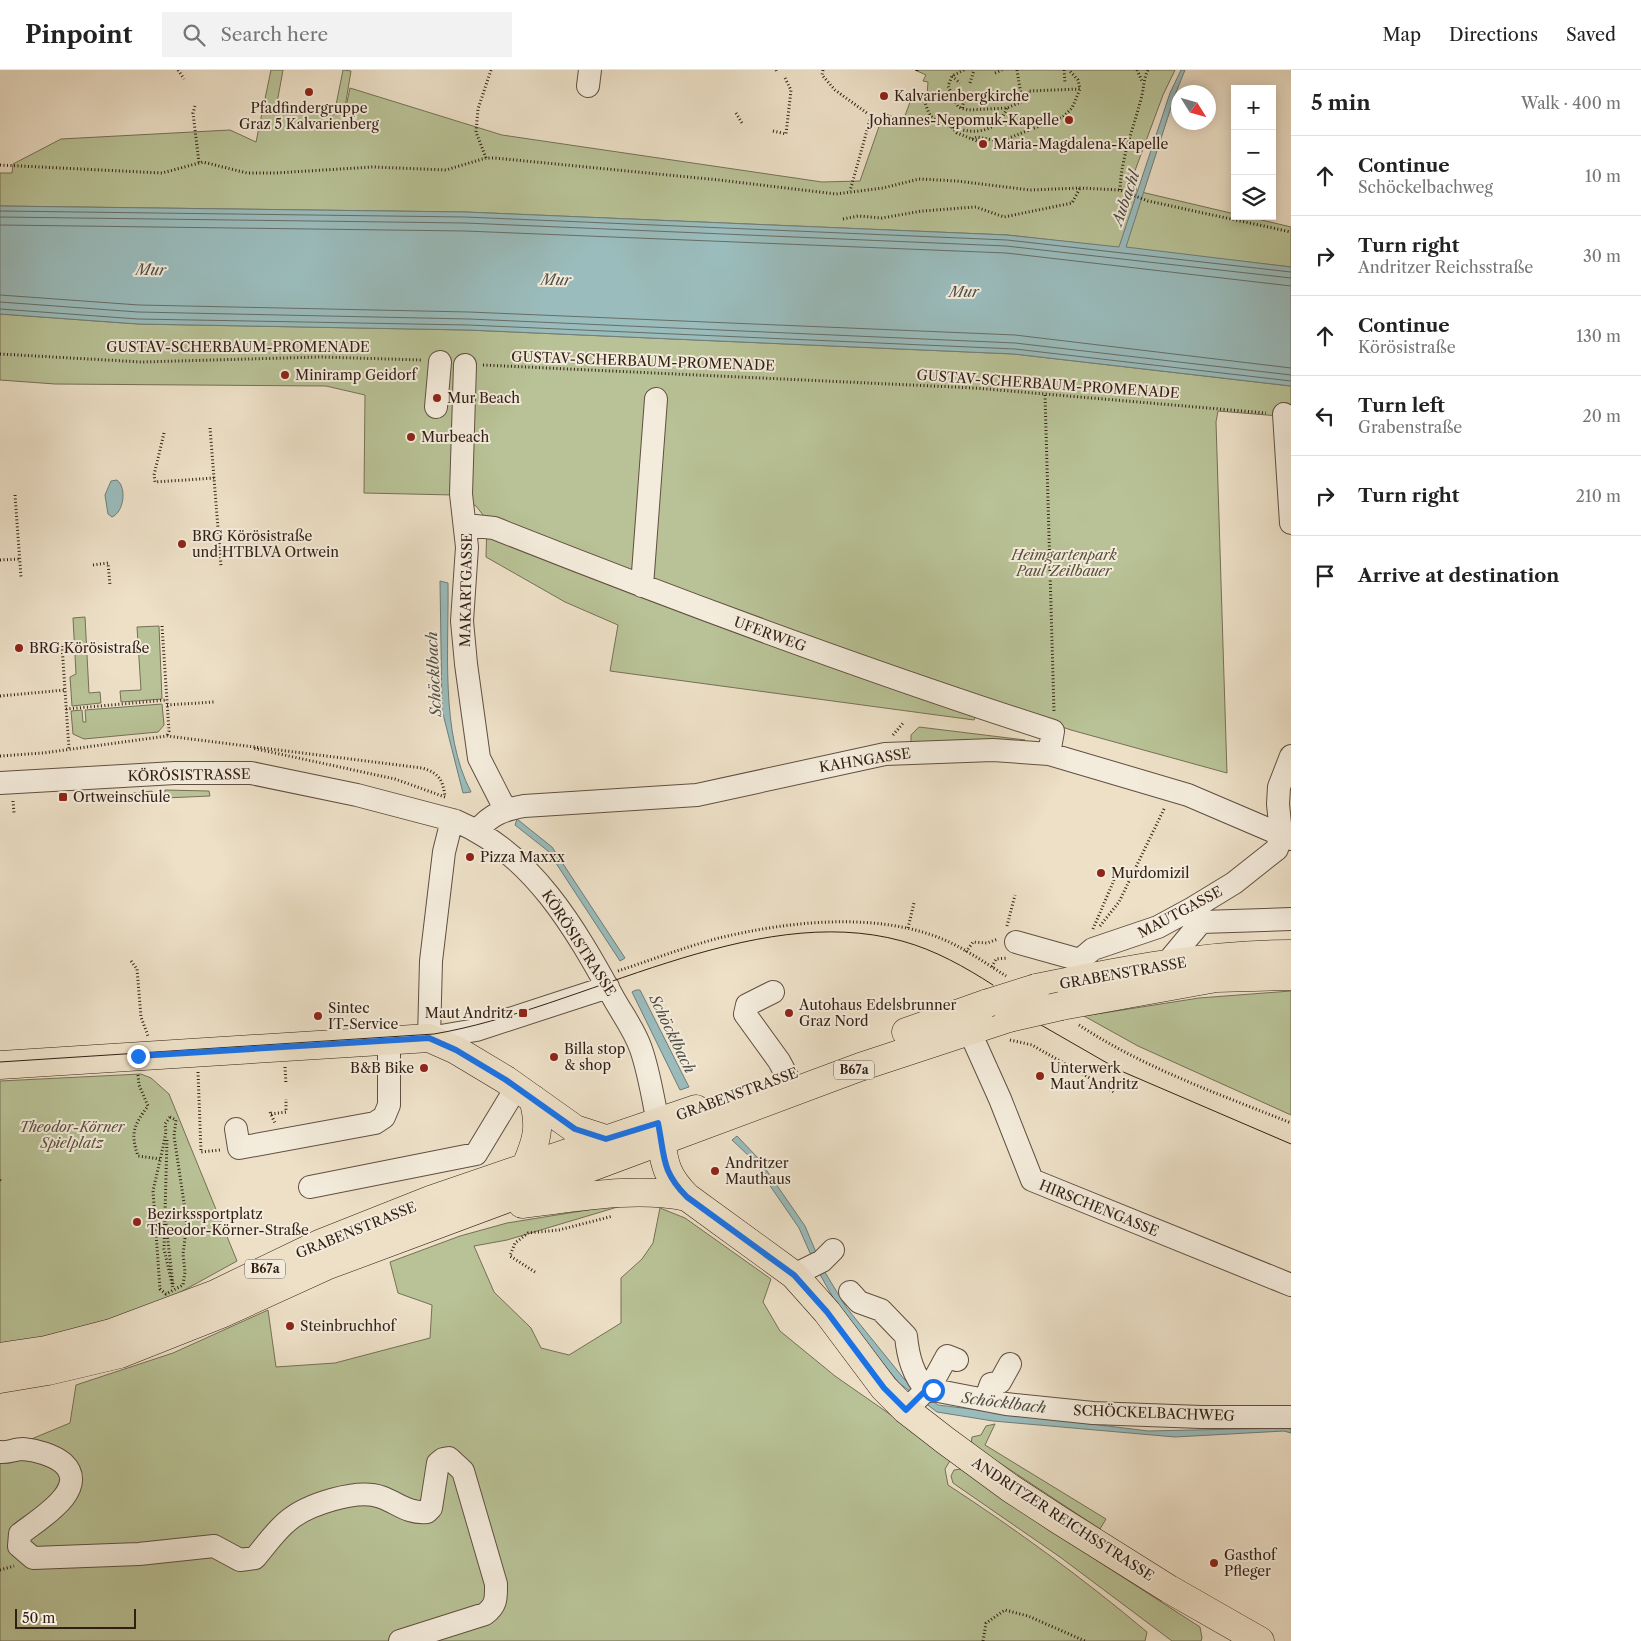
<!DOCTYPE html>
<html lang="en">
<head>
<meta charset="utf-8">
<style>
  body { margin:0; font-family:"Libre Caslon Text",serif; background:#f2f2f2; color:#222 }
  .controls { position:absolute; right:15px; top:15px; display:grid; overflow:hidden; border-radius:0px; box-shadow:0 2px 12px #0003 }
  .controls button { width:45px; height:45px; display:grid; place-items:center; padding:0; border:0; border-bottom:1px solid #e0e0e0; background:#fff; color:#222; font:25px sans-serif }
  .compass { position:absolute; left:1171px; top:15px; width:45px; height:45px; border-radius:50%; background:#fff; box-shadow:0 2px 12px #0003; rotate:127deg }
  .scale { position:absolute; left:15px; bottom:12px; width:121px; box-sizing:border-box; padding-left:5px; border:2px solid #321f14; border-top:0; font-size:14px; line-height:18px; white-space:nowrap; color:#321f14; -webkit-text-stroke:4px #f3ebdb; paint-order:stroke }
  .stop { position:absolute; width:15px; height:15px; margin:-11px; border:4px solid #1a73e8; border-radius:50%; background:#fff }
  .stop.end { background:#1a73e8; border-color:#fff; box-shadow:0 1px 5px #0008 }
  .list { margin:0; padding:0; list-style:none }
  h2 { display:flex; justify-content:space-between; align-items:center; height:65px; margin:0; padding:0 20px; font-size:21px }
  h2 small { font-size:16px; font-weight:400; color:#767676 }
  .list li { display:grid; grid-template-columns:32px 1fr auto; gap:15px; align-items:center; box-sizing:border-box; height:80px; padding:0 20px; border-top:1px solid #e0e0e0 }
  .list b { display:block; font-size:19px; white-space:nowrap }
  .list p { margin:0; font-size:16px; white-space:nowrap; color:#767676 }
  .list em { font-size:16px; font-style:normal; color:#767676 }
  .icon { flex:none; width:28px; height:28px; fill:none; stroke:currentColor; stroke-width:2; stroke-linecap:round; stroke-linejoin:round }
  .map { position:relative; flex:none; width:1291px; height:1571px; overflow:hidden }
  header { display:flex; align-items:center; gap:30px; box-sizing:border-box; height:70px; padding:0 25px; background:#fff; border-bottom:1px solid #e0e0e0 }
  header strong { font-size:24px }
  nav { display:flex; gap:28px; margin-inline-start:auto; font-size:18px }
  .search { width:350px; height:45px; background:#f2f2f2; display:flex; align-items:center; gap:12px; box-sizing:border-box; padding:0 18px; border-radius:0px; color:#767676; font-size:19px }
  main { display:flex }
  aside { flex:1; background:#fff }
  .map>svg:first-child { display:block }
</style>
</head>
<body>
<header>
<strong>Pinpoint</strong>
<div class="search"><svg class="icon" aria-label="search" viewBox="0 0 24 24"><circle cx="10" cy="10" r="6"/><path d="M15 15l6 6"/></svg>Search here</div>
<nav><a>Map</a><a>Directions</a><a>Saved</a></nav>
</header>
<main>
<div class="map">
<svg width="1291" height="1571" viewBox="0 0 1291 1571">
  <rect width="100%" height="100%" fill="#ede0c7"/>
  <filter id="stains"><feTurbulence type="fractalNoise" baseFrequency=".004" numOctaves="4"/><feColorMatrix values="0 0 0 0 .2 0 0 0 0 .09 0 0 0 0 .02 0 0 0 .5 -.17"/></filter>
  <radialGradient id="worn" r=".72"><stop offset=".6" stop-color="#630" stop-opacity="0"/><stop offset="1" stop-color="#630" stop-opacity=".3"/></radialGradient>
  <path fill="#b8c296" stroke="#757055" d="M271,0H283L277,33L334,45L343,0L351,1L341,61L350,18L502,65L822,112L860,111L882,48L885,49L886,44L903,51L913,24L927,25L928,12L923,11L926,5L915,0H1175L1163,25L1133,106L1137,121L1235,144V146H1245L1291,157V197L1007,165L465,142L0,136V103H12L13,94L61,69L230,60L256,72Z
    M0,244L138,254L468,260L1014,284L1291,316V347L1218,341L1216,352L1227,703L1071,660L984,630L974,650L610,601L618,555L565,532L486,487L487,450L476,436L454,425L364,423L365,325L326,316L55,314L0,310Z
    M85,547L89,623L100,622L101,633L72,636L70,607L76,604L73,548Z
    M159,556L162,629L121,632L120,621L141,620L137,557Z
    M162,634L164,655L158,662L84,669L73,664L71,641L82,640L83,652H86L85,640Z
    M919,657L1025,670L1018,675L911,673V665Z
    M165,720L209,721L210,726L165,728Z
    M152,721L153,728L108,731L107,726Z
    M1291,921V1045L1138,976L1084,946L1199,928Z
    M141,1004L151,1008L169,1024L237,1191L170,1228C156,1231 145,1239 131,1244C87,1259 46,1267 0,1274V1011Z
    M631,1133L507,1170L474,1176L494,1222L531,1258L541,1278L569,1285L621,1253V1208L642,1189L653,1173L660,1138L685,1148L771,1209L763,1232L780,1261L835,1306L891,1345L957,1379L945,1399L948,1415C1017,1460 1084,1509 1147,1562L1145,1571H0V1382L70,1353L76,1315L173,1283L268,1240L276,1297L335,1293L430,1268L432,1235L398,1223L390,1192L460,1166L507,1153Z
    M995,1354L985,1375L1106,1449L1100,1459L971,1374L972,1367L981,1365L986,1356Z
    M961,1399L1022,1442L1200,1557L1202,1568L1201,1571H1172L1060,1487L953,1413L951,1406L954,1400Z"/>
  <path fill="#9abcbc" stroke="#707d79" d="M1181,0H1185L1175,25L1126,177L1291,197V316L1014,284L468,260L138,254L0,244V136L465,142L1007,165L1119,177L1170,23Z
    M117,410C127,418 124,442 112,447L108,444L105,425L111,411Z
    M440,511L448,513C449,578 440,663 471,722L463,723L442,640Z
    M517,749L552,777L625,888L620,891L548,781L515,755Z
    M636,920H640L689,1017L680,1020L632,922Z
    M737,1066L758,1088L805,1156L823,1199L846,1237L905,1310L938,1335L1148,1361L1285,1358L1291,1359V1363L1284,1361L1175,1367L993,1351L937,1342L899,1313L840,1240L818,1201L799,1158L751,1088L732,1070Z"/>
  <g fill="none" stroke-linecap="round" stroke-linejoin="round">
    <path stroke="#666e68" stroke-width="1" d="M0,141L465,147L1007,170L1291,202
      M0,147L465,153L1006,176L1291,208
      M0,155L465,161L1006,183L1291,216
      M0,225L139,235L469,242L1015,265L1291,298
      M0,232L138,242L469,249L1015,273L1291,305
      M0,239L138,249L468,255L1015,279L1291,311"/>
    <g stroke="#614f41" stroke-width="24">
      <path id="minor" d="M588,16L590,0
        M465,295L461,424L467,477L462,551L466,594L479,688L505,739
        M436,337L440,292
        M1284,344L1291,453
        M466,455L494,458C678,531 864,600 1053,661L1049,684
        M642,516L656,329
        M0,713L175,703H251L357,725L456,751C533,784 575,858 614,929C623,945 635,961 641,979C649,1002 653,1028 658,1053
        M452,750L444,782L431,891L429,968L476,960L608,917
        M477,761C491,744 503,740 524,736L697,725L885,684L993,680L1049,684L1188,725L1291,769
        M1193,838L1201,852L1291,849
        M1016,872L1080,890
        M1166,894L1201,852
        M1080,909V890L1093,879L1158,857L1193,838L1234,813L1277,779L1281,764L1278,734L1279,717L1291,686
        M773,922L747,935L745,944L779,991L787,1006
        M969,960L1000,1029L1032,1110L1291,1215
        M236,1059L239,1078L375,1053L384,1047L389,1035V971
        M310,1117L476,1084L516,1018
        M794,1205L822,1191L833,1180
        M850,1222L859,1232L881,1240L906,1266C908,1287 913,1305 927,1321
        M933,1320L935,1308L947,1286L957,1290
        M985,1330L991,1314L1000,1312L1010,1294
        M906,1340L924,1322L933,1320L1006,1334L1093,1343L1201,1347H1291
        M0,1382C8,1383 15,1379 23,1379C36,1380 53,1385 63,1393C91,1419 39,1449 20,1464L19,1476L33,1488L139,1484L214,1476L240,1490L255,1488C266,1475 276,1460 289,1450C307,1435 357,1418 381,1427C398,1433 408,1444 427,1442L431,1438L438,1393L443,1389L449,1388L463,1401L496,1514C496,1528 497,1535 485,1544L400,1571"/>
    </g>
    <g stroke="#321f14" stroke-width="29">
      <path id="major" d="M1036,918C1120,901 1205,884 1291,884
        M1061,936L1216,908L1291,906
        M906,962L988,933
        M0,995L429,968L456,980L506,1010L575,1059L606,1069
        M658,1054C665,1088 661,1101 687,1127L794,1205L827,1242L884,1318L906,1340L946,1371L1010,1418L1059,1450L1169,1519L1260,1571
        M526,1096C537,1070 541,1057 533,1029
        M522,1134C575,1128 634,1116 687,1127
        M0,1287L46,1280L111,1263L215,1224L319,1174L430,1130L696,1039
        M0,1309L48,1301L120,1284L221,1244L326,1196L860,997L1009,948"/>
    </g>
    <path stroke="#321f14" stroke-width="3" stroke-dasharray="1 2.5" stroke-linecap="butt" d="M178,0L184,9
      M776,0L777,2
      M823,0L822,5L835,20L871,46L850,121
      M964,0L952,6L948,16L958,37L968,40L1007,38L1028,29V21L1080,19L1078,10L1069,0
      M1017,0L1022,31
      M1064,0L1065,13
      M1137,0L1142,11
      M917,1V0
      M995,3L1002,0
      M952,6L960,13
      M970,13L974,0
      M922,24C925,31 927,41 931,46C936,52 945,54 952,57C974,65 997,63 1007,38
      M195,36L193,43L199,93
      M962,38L964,31
      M736,43L742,53
      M871,46C882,51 891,51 903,56L905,49L918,54L930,45
      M952,57L957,63L977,71
      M773,61L786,64L791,20L785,8
      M972,69L977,67L993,70L996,73L1063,47L1072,38L1080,19
      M486,88L476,62L478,39L491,0
      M0,95L162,103L203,92L247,103H275L373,97L446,100L486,88H495L719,110L836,124L883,118L919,109L957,111L1030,120L1080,118L1120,120L1148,131L1291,162
      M1120,120C1121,88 1133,60 1141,29C1144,19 1143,10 1148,0
      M843,149L858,146L882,148L922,141L976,137L1004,147L1072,133L1080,118
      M0,284L142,292L320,287L422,290
      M483,295L975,318L1266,343
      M1045,325L1054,642
      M210,358L221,496
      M164,363L154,405L155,412L215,408
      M15,425L21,507
      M0,490L20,489
      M93,495L108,493L110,515
      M162,556L169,661L167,666
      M62,576L69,679
      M0,626L65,620
      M167,635L214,632
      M66,639L167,630
      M893,665L904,652
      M0,686L43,683L167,666L422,698C439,703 443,710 445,727L395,709L252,678
      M160,722L161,731
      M13,731L14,743
      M1007,856L1015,825
      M1100,856L1119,832L1165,737
      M908,858L914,833
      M1093,859L1114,810
      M966,882L973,872L987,873L998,869
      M131,891L137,899L141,947L148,966
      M992,897L996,889L1007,888
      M618,901C651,890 685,877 719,868C789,851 880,841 947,871C967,880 987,894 1006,906
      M1079,955C1144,998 1219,1024 1291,1053
      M1010,970L1032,975L1114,1022
      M285,997L286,1014
      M198,1002L201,1082L220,1080
      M138,1005L139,1015L148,1036C134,1055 130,1063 138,1086L160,1089
      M270,1042L275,1053
      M271,1044L286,1042V1029
      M170,1047L176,1050L174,1066L187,1153L183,1184L185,1202L183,1215L166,1224L160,1219L153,1121L163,1077L166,1062L165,1054Z
      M167,1070L164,1179L173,1218
      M0,1110L2,1112
      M166,1154L173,1215
      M535,1202L510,1186L515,1173L528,1163L559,1160L613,1146
      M0,1500L14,1496
      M983,1571L986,1553L1005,1540L1028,1546L1085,1571"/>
    <use href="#minor" stroke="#f3ebdb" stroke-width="22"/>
    <use href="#major" stroke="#ede0c7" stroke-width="28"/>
    <path stroke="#321f14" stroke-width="1" d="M1041,955L1121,1001L1291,1074
      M0,992L434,964C582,939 752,830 902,871C935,880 965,897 993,915"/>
    <g stroke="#321f14" stroke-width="29" stroke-linecap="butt">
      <path id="major-bridge" d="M988,933L1036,918
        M1009,948L1061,936"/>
    </g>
    <use href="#major-bridge" stroke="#ede0c7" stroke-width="28"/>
  </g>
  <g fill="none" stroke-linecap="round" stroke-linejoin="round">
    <path stroke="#1a73e8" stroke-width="6" d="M138,986L429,968L456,980L506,1010L575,1059L606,1069L658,1053C665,1087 661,1101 687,1127L794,1205L827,1242L884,1318L906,1340L924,1322L933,1320"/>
  </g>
  <g fill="#8f2418" stroke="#f3ebdb" stroke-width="2">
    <circle cx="309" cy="22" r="5"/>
    <circle cx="884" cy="26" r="5"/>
    <circle cx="1069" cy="50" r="5"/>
    <circle cx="983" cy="74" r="5"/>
    <circle cx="285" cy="305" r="5"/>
    <circle cx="437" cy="328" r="5"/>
    <circle cx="411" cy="367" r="5"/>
    <circle cx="182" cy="474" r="5"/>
    <circle cx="19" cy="578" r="5"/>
    <rect x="58" y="722" width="10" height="10" rx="2.5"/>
    <circle cx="470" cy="787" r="5"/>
    <circle cx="1101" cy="803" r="5"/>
    <rect x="518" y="938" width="10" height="10" rx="2.5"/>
    <circle cx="789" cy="943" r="5"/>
    <circle cx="318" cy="946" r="5"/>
    <circle cx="554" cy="987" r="5"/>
    <circle cx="424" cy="998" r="5"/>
    <circle cx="1040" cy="1006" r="5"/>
    <circle cx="715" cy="1101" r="5"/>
    <circle cx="137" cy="1152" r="5"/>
    <circle cx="290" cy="1256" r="5"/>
    <circle cx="1214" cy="1493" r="5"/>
  </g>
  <g text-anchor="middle" stroke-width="4" stroke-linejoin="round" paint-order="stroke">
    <g fill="#f3ebdb" stroke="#6c5c50" stroke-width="1">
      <rect x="834" y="990.5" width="40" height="19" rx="4"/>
      <rect x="245" y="1189.5" width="40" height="19" rx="4"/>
    </g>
    <g font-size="12" font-weight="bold" fill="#321f14">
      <text x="854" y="1004">B67a</text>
      <text x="265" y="1203">B67a</text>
    </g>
    <g font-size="14" fill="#321f14" stroke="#f3ebdb" text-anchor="start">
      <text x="894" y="31">Kalvarienbergkirche</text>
      <text x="309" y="43" text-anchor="middle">Pfadfindergruppe<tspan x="309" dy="16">Graz 5 Kalvarienberg</tspan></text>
      <text x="1059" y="55" text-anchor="end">Johannes-Nepomuk-Kapelle</text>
      <text x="993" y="79">Maria-Magdalena-Kapelle</text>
      <text x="295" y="310">Miniramp Geidorf</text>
      <text x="447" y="333">Mur Beach</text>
      <text x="421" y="372">Murbeach</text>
      <text x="192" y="471">BRG Körösistraße<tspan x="192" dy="16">und HTBLVA Ortwein</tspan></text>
      <text x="29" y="583">BRG Körösistraße</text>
      <text x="73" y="732">Ortweinschule</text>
      <text x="480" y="792">Pizza Maxxx</text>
      <text x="1111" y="808">Murdomizil</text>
      <text x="799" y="940">Autohaus Edelsbrunner<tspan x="799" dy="16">Graz Nord</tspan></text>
      <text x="328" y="943">Sintec<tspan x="328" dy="16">IT-Service</tspan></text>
      <text x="513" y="948" text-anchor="end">Maut Andritz</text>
      <text x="564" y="984">Billa stop<tspan x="564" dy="16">&amp; shop</tspan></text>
      <text x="414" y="1003" text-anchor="end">B&amp;B Bike</text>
      <text x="1050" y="1003">Unterwerk<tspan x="1050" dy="16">Maut Andritz</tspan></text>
      <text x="725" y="1098">Andritzer<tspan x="725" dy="16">Mauthaus</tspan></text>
      <text x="147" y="1149">Bezirkssportplatz<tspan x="147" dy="16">Theodor-Körner-Straße</tspan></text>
      <text x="300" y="1261">Steinbruchhof</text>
      <text x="1224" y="1490">Gasthof<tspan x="1224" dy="16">Pfleger</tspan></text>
    </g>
    <g font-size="14" fill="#321f14" stroke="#f3ebdb">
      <text x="238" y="282">GUSTAV-SCHERBAUM-PROMENADE</text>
      <text transform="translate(643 291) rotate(2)" y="5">GUSTAV-SCHERBAUM-PROMENADE</text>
      <text transform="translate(1048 314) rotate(4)" y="5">GUSTAV-SCHERBAUM-PROMENADE</text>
      <text transform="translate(466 520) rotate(-89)" y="5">MAKARTGASSE</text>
      <text transform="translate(770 564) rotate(20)" y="5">UFERWEG</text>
      <text transform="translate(865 690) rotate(-9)" y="5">KAHNGASSE</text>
      <text transform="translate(189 705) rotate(-1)" y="5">KÖRÖSISTRASSE</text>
      <text transform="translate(1180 842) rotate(-28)" y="5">MAUTGASSE</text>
      <text transform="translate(579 873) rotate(57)" y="5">KÖRÖSISTRASSE</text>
      <text transform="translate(1123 903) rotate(-10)" y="5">GRABENSTRASSE</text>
      <text transform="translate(737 1024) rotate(-20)" y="5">GRABENSTRASSE</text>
      <text transform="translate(1099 1138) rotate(22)" y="5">HIRSCHENGASSE</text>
      <text transform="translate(356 1160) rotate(-22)" y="5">GRABENSTRASSE</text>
      <text transform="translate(1154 1343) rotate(2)" y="5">SCHÖCKELBACHWEG</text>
      <text transform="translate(1063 1449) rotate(33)" y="5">ANDRITZER REICHSSTRASSE</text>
    </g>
    <g font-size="14" font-style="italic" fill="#5a503b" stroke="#f3ebdb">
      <text x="1064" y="490">Heimgartenpark<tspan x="1064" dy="16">Paul Zeilbauer</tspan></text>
      <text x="72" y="1062">Theodor-Körner<tspan x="72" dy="16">Spielplatz</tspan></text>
    </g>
    <g font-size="15" font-style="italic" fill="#514e46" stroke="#f3ebdb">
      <text transform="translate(1126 128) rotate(-71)" y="5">Aubachl</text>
      <text transform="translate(151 200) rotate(1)" y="5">Mur</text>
      <text transform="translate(556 210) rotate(1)" y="5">Mur</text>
      <text x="964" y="227">Mur</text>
      <text transform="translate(434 604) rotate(-93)" y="5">Schöcklbach</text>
      <text transform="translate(672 964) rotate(64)" y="5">Schöcklbach</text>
      <text transform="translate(1004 1333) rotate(7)" y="5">Schöcklbach</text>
    </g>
  </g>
  <rect width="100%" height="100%" filter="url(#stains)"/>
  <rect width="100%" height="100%" fill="url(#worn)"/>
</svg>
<div class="controls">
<button>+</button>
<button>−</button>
<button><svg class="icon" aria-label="layers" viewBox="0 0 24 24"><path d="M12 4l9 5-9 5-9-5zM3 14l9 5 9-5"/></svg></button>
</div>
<svg class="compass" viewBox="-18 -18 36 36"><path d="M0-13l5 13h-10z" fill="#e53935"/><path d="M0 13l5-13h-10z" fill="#767676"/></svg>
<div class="scale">50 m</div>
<div class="stop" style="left:933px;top:1320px"></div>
<div class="stop end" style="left:138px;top:986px"></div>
</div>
<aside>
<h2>5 min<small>Walk · 400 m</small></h2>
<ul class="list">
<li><svg class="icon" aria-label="ahead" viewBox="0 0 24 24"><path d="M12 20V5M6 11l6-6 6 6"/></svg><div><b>Continue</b><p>Schöckelbachweg</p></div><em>10 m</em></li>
<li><svg class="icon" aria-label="right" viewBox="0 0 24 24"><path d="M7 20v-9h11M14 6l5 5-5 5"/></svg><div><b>Turn right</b><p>Andritzer Reichsstraße</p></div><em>30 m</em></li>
<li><svg class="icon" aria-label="ahead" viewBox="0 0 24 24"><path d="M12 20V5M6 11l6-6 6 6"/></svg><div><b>Continue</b><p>Körösistraße</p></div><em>130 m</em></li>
<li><svg class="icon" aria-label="left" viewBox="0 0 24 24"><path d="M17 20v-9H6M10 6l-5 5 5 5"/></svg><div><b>Turn left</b><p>Grabenstraße</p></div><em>20 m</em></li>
<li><svg class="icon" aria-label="right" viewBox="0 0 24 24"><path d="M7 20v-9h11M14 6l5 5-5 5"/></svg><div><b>Turn right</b></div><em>210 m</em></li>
<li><svg class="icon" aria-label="arrive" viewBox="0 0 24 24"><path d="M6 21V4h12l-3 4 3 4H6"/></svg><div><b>Arrive at destination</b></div></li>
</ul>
</aside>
</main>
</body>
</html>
